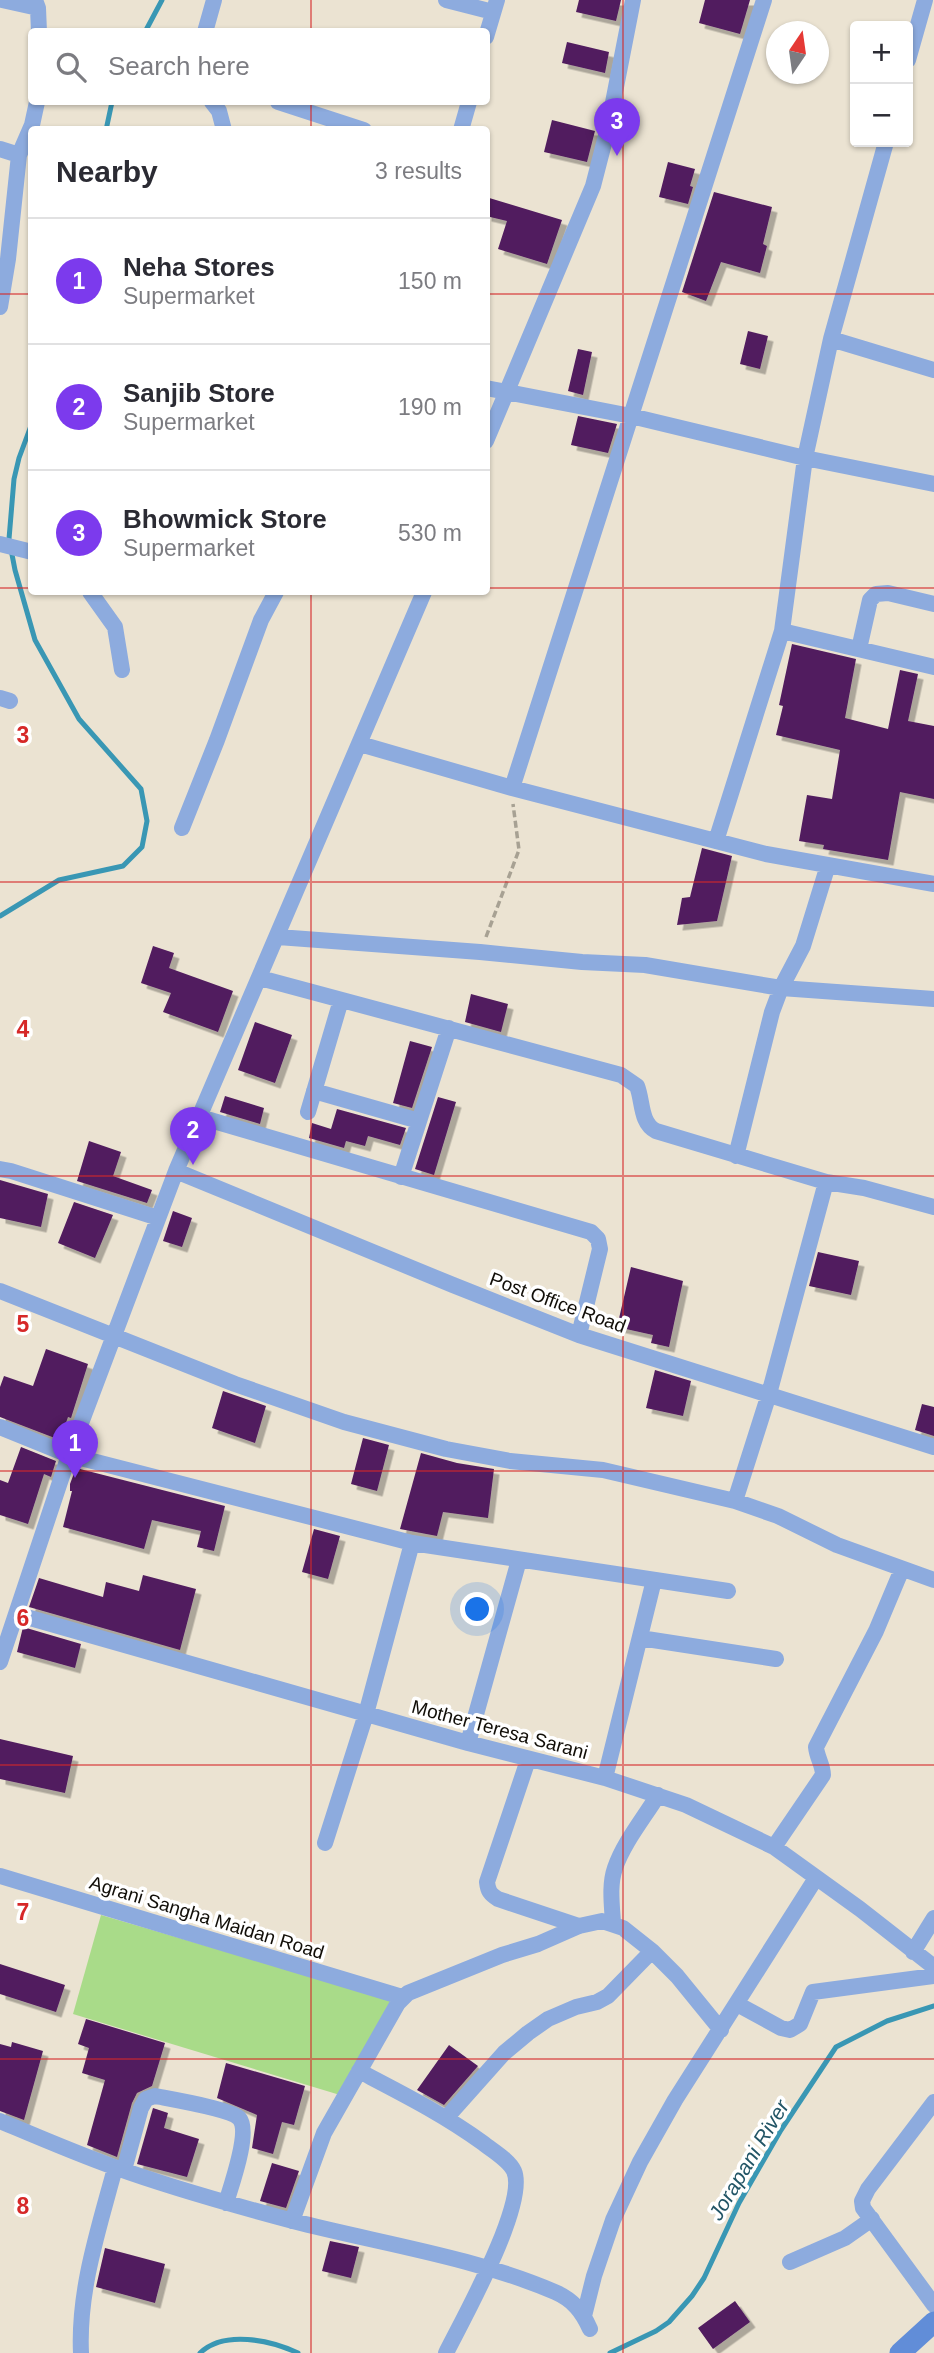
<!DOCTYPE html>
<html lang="en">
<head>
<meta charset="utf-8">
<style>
  body { margin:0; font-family:Arial,sans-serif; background:#f7f7f7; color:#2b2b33 }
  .controls { position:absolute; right:21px; top:21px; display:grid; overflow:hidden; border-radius:7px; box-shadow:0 2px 5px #0004 }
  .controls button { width:63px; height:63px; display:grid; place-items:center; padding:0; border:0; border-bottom:2px solid #e1e1e2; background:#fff; color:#2b2b33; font:35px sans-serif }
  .compass { position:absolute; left:766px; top:21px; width:63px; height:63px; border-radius:50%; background:#fff; box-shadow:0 2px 5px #0004; rotate:13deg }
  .you { position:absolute; left:478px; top:1610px; width:24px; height:24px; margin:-18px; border:5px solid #fff; border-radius:50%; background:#1a73e8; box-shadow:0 0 0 10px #1a73e833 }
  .badge { display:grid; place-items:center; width:46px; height:46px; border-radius:50%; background:#7c3aed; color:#fff; font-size:23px; font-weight:700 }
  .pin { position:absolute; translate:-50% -58px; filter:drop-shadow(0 2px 4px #0008) }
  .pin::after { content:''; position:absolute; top:37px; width:24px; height:21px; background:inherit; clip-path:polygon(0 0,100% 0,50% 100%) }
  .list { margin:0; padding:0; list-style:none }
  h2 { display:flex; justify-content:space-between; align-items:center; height:91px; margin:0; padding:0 28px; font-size:30px }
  h2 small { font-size:23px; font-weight:400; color:#7c7c81 }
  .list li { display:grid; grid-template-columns:46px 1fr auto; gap:21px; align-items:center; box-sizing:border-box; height:126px; padding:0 28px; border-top:2px solid #e1e1e2 }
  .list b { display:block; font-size:26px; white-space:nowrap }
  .list p { margin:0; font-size:23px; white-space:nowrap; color:#7c7c81 }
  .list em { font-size:23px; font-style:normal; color:#7c7c81 }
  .icon { flex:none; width:38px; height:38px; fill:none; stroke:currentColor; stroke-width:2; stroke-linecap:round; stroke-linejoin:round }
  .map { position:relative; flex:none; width:934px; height:2353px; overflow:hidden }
  .search { position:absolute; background:#fff; box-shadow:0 2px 5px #0004; left:28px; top:28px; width:462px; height:77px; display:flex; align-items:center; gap:18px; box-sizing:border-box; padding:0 24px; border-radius:7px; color:#7c7c81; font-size:26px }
  .panel { position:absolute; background:#fff; box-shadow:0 2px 5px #0004; left:28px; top:126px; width:462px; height:469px; border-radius:7px }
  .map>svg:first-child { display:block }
</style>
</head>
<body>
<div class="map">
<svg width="934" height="2353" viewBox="0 0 934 2353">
  <defs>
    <filter id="shadow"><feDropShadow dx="5.5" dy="5.5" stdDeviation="0" flood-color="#0004"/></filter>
  </defs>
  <rect width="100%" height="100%" fill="#ebe3d2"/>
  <path fill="#a9db89" d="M101,1915L391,2000L340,2095L73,2014Z"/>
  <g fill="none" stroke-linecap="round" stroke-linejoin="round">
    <path stroke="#3997b4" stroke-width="5" d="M145,32L162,0
      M106,130L112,102
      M0,916L59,880L123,866L142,847L147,821L141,789L79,719L35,640L15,570L9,539L14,479L19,458L32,423
      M200,2353C224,2330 270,2340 298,2353
      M610,2353L656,2331L669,2322L692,2296L704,2278L739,2203L781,2130L836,2047L887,2021L934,2006"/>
  </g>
  <path fill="#511c5e" filter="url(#shadow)" d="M579,0H621L616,21L576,12Z
    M705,0H750L740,34L699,23Z
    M567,42L609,52L605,73L562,63Z
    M552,120L595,131L587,162L544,152Z
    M668,162L695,169L690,186L693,187L688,204L659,197Z
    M714,192L772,207L763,244L767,246L760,273L721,262L706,301L682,292Z
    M486,197L562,220L547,264L498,249L507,221L486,216Z
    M748,331L768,336L760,369L740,364Z
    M578,349L592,352L583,395L568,391Z
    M578,416L617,424L608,453L571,445Z
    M792,644L856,659L845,718L888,729L900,670L918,674L908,721L934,726V799L900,792L888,860L823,849L824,845L799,841L807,795L832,799L840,750L776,735L783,706L779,705Z
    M702,848L732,856L717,921L677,925L682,898L690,897Z
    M153,946L174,953L169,968L233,991L218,1032L163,1012L171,993L141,983Z
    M471,994L508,1004L501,1032L465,1022Z
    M255,1022L292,1035L275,1083L238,1070Z
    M410,1041L432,1047L412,1108L393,1103Z
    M225,1096L264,1108L260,1124L220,1112Z
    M438,1097L456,1102L434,1175L415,1169Z
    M337,1109L406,1128L400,1145L368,1136L365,1146L346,1141L344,1148L309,1138L312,1123L331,1129Z
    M89,1141L121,1152L113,1176L152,1190L147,1203L77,1181Z
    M0,1180L48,1194L41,1227L0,1218Z
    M74,1202L113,1215L95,1258L58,1243Z
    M173,1211L192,1218L182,1247L163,1241Z
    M818,1252L859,1261L851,1295L809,1286Z
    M631,1267L683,1281L669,1347L651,1343L653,1335L617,1327Z
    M46,1349L88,1364L71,1418L68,1417L60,1440L0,1417V1387L4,1376L33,1386Z
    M655,1370L691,1381L683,1416L646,1408Z
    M223,1391L266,1406L255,1443L212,1428Z
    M922,1404L934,1407V1436L915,1430Z
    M363,1438L389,1445L377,1491L351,1484Z
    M21,1447L56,1461L51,1477L44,1474L28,1524L0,1515V1480L8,1483Z
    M421,1453L457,1463L494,1469L488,1518L443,1512L437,1536L400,1529Z
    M76,1468L225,1506L214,1551L197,1547L201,1531L152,1520L144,1549L63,1527L72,1491H70V1484Z
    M314,1529L340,1536L328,1579L302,1572Z
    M143,1575L196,1589L180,1650L29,1607L39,1578L103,1597L106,1582L139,1591Z
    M23,1627L81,1644L75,1668L17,1652Z
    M0,1739L73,1756L65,1793L0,1779Z
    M0,1964L65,1985L56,2012L0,1994Z
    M86,2019L165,2043L152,2086L137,2093L132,2103L117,2157L87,2145L105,2080L82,2073L89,2048L78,2044Z
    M12,2042L43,2051L24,2120L0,2111V2044L11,2047Z
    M449,2045L478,2066L444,2105L417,2090Z
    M226,2063L305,2086L294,2125L282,2122L273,2154L252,2148L257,2115L217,2098Z
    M153,2108L168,2113L164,2128L199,2139L187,2177L137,2164Z
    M272,2163L299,2171L286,2208L260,2201Z
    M330,2241L359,2247L351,2278L322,2271Z
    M105,2248L165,2264L155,2303L96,2287Z
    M735,2301L750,2322L713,2349L698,2328Z"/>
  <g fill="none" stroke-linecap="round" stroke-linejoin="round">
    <path stroke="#a7a193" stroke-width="3.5" stroke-dasharray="7 3.5" stroke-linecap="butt" d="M486,937L519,850L513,804"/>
    <path stroke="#8dabde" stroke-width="16" d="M2,0L38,8
      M35,0L38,8L39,32
      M446,0L493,12
      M205,32L214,0
      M486,37L497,0
      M908,60L925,0
      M212,102L219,111L224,130
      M278,102L364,130
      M461,130L469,102
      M0,149L19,155
      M0,307L8,259L19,155L32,125L37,102
      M831,339L934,370
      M486,388L631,416L805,458L934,484
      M486,441L593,186L608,128L633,0
      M0,544L32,552
      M90,592L115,627L122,670
      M782,631L934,667
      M859,649L870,600L876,594L888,593L934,604
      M0,698L10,701
      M360,744L512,788L766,854L934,884
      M512,788L764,0
      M182,828L217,740L261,620L276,592
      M716,841L782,631L805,458L831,339L886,142
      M278,937L480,952L582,962L645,965L781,988L934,999
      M260,978L621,1075L637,1086C643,1101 640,1123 656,1131L826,1182L864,1188L934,1207
      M314,1091L419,1121
      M308,1112L341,1000
      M200,1117L591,1232L598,1239L600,1249L579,1335
      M736,1156L772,1012L781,988L803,946L828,865
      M0,1169L11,1171L158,1218
      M176,1171L453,1285L579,1335L934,1447
      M401,1177L449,1028
      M0,1291L235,1384L344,1422L446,1449L510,1461L603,1470L735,1501L778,1516L837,1545L934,1580
      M0,1427L69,1455L412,1543L728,1591
      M735,1501L769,1394L826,1182
      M16,1614L468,1743L605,1778L686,1805L774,1847L860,1909L934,1967
      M640,1638L776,1659
      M0,1662L69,1455L176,1171L424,592
      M468,1743L519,1560
      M528,1760L487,1882C488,1891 490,1894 498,1899L579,1926
      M605,1778L654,1580
      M325,1843L366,1714L412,1543
      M774,1847L823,1775C823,1765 817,1758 816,1747L876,1631L902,1569
      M0,1876L402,1997
      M613,1923C612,1905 609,1885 615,1868C624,1842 644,1818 658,1795
      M913,1952L934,1918
      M737,2004L781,2028L790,2030L800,2024L813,1992L934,1976
      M359,2071C403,2094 443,2114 483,2143C493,2151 509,2160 514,2171C528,2203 463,2319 446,2353
      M934,2102L868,2189L862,2201L863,2208L934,2305
      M447,2117L504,2053L528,2033L548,2019L576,2007L597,2002L608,1996L652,1951
      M0,2121C38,2137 75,2153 114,2167C172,2188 233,2205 293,2221C378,2243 474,2257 555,2292C573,2300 582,2311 590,2329
      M124,2170L141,2108L146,2099L155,2096C170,2099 230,2109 239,2118C251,2131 231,2186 226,2203
      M292,2221L324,2133L398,2003L408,1993L502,1955L538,1944L579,1926L602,1921L623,1928L652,1951L677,1976L721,2030
      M790,2262L845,2238L872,2219
      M584,2316L594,2276L613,2220L640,2162L675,2100L816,1878
      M81,2353C78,2290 99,2228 115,2168"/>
    <path stroke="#618dd8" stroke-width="21" d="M900,2353L934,2322"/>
  </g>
  <path fill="none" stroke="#d62828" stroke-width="2" stroke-opacity="0.55" d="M311,0V32M623,0V2353M311,102V130M0,294H32M486,294H934M0,588H32M486,588H934M311,592V2353M0,882H934M0,1176H934M0,1471H934M0,1765H934M0,2059H934"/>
  <g text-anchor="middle" stroke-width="7" stroke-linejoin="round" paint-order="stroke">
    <g font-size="19" fill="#110e08" stroke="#fff">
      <text transform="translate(558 1302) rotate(20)" y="7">Post Office Road</text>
      <text transform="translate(500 1729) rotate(15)" y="7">Mother Teresa Sarani</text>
      <text transform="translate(207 1917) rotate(17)" y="7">Agrani Sangha Maidan Road</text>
    </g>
    <g font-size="21" font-style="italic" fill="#256" stroke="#fff">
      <text transform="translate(749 2160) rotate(-59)" y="7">Jorapani River</text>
    </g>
  </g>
  <g font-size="23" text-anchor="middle" font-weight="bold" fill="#d62828" stroke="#fff" stroke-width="7" stroke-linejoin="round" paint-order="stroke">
    <text x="23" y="743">3</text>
    <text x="23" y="1037">4</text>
    <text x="23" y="1332">5</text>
    <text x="23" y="1626">6</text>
    <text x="23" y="1920">7</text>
    <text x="23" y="2214">8</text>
  </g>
</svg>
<div class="controls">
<button>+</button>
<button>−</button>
</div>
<svg class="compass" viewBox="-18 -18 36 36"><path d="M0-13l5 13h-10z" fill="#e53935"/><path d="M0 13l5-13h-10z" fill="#7c7c81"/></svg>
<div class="you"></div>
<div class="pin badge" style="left:75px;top:1478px">1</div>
<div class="pin badge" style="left:193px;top:1165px">2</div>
<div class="pin badge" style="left:617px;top:156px">3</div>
<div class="search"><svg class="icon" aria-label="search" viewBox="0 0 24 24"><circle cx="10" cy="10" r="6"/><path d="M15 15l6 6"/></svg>Search here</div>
<section class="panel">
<h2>Nearby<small>3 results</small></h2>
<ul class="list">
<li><span class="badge">1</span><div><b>Neha Stores</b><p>Supermarket</p></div><em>150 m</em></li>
<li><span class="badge">2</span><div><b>Sanjib Store</b><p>Supermarket</p></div><em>190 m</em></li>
<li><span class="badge">3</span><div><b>Bhowmick Store</b><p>Supermarket</p></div><em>530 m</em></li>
</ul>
</section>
</div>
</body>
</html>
